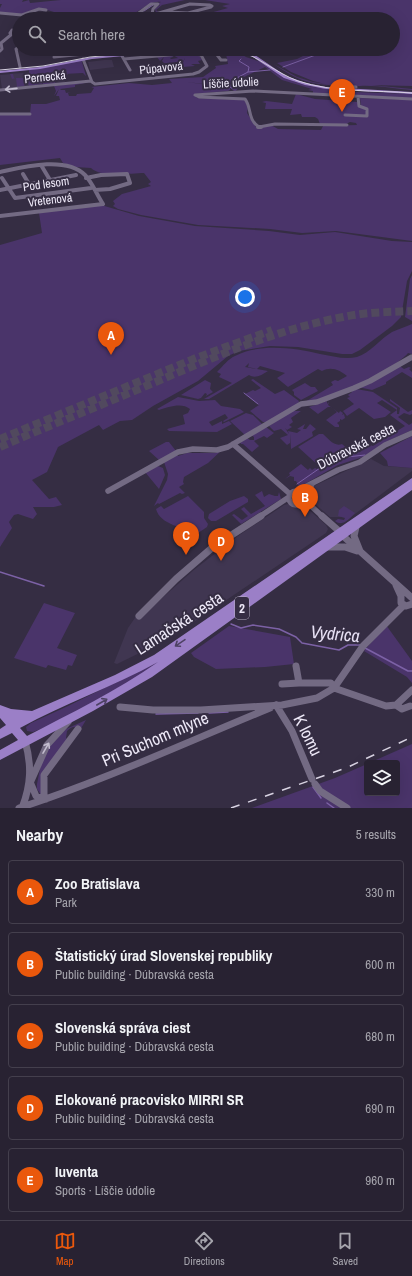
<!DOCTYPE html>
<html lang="en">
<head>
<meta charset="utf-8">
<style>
  body { margin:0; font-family:"Archivo Narrow",sans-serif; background:#302a3a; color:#f1f3f6 }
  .controls { position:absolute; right:12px; bottom:12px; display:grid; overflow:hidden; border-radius:4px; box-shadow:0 4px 16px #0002 }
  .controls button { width:36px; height:36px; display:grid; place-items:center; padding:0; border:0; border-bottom:1px solid #443f4d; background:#282232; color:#f1f3f6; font:20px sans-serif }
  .you { position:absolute; left:245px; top:297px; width:14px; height:14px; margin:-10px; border:3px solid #fff; border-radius:50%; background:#1a73e8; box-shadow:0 0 0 6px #1a73e833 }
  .badge { display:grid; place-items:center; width:26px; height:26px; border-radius:50%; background:#ea580c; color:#fff; font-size:13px; font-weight:700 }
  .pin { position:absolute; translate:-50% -33px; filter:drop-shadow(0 1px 2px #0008) }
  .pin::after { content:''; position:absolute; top:21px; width:14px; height:12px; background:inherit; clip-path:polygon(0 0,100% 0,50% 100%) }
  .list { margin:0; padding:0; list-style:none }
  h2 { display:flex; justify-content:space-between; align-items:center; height:52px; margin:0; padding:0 16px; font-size:17px }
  h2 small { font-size:13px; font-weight:400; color:#a5a4ac }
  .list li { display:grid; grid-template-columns:26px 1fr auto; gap:12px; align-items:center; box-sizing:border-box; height:64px; margin:0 8px 8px; padding:0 8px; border:1px solid #443f4d; border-radius:4px }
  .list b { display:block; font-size:15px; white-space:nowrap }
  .list p { margin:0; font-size:13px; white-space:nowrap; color:#a5a4ac }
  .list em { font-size:13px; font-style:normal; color:#a5a4ac }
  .icon { flex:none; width:22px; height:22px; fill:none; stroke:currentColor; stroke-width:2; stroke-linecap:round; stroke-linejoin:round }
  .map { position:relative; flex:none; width:412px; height:808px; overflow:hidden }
  .search { position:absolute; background:#282232; box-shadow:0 4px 16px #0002; left:12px; right:12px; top:12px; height:44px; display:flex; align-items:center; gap:10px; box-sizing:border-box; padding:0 14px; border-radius:22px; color:#a5a4ac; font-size:15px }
  .sheet { height:412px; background:#282232 }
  nav { display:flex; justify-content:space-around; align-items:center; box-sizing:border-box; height:56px; border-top:1px solid #443f4d; background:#282232; font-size:11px; color:#a5a4ac }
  nav a { display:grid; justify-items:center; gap:2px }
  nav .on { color:#ea580c }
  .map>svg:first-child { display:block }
</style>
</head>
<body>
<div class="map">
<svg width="412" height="808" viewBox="0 0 412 808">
  <rect width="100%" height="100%" fill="#352d43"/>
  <path fill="#403651" d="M104,60H112L114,67L90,70L88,62Z
    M66,69L68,75H63L65,83H47L41,81L40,75L47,70Z
    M35,72L38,80L42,84L2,89L0,75Z
    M371,459L384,466L412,468V471L351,517H330L313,502L311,494L314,486Z
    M288,504L307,508L326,525L328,529L326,533L170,638L117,664L114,663L128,628L137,615L144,614L195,569L238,536L284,505Z"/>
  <path fill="#4a346a" d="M0,0H23L22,2L29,0L30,3L61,0H185L162,5L156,10L158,12H156L155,9L160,5L158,3L161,2C149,0 139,13 127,17C108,22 84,19 64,19L62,16L52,17L54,12L41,8L22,15L4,12L0,13V8L2,4H0Z
    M205,0H412V86L371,85L412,89V90C395,89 377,85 360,86C341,86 320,86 302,80C291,76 282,69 272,63L297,77L313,82L325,84L313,81L291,72L277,63L297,59L317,49H393V19H331L315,15L305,19H164L152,16L158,14L180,16L194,15L199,16L228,8L222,6L230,4Z
    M199,49H225L237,51L246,57L261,62L295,82L313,87L345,90L349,92L346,95L313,93V91L308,90L312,89L282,80L265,67L240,79L237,82L238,88L236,91H234L229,87L187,82L230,88V90L228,91L194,94L197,98L245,100L248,107L247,113L256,127L271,125L278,129L321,130L323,126L357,125L356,123L350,122L346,124H320L318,119L315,117H302L301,114L290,115L292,109H265L266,103L262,102L266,101L292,104L296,94L315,99L357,102L361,106L360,98L412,100V241L336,231L302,233L270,229L198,225L141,215L118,209L113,206L115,204L113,201L122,194L151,186L148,184L151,182L144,173C131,173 101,178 91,168L75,167L63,163L60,158L0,165V115L30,114L31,104H46L60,100L59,96H56L59,89L54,96L56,91L54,86L90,82L75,85V87L60,89L61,90H65L66,93L71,92L68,93L69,96H76L77,94L91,93L94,88L91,87L129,83L152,85L172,83L169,79L203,77L216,68L215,66L228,64L226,54C212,47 197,56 185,51Z
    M181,54L185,56H191L187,54L199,55L202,60L198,61L200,64H191L195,66L183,67L182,65L185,58L181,65L170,66V63L169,66L164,67L162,63L166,65L162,61L164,57L160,61L157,57L172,55L173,57L170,58L171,59L178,58L173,55L180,56Z
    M80,60L83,61L82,62L86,76L83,73L64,74L67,73L66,69L53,71V73L47,74L48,77L43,78L48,79L49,83L55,82V84H43L42,82V84L29,86L28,84L24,85V86L17,87L16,78L12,79L10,74L23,73L13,74L14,78H35L31,77L35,75H29V70Z
    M354,92L412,94V99L353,95Z
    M101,205L139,216L195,226L269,231L300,235L335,232L392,241L412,242V271L407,281L401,317L392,326L360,350L352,354H342L298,347L270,346L239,351L228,356L198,381L153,406L132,420L120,421L103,430L99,425L58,447L47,472L32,480L49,499L56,497L62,505L54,507H33L37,514L33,519L18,514L14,515L9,522L12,528L0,547V245L42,233L39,213Z
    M412,275V321L405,317L410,279Z
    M412,324V354L408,353C394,370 332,399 305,402L333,385L331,382L335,380L338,381L347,376C340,370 331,366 322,371L318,369L288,387L277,378L285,373L260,366L257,369L248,367L249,363L245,367L268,371C262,375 255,379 249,375L209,399H204L232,383L219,377L221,374L217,372C223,366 228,359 235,356C260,343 294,348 320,354C332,356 345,360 357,357C370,353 380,339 392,332C398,329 406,327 412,324Z
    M398,365L404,369L409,367L411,368L409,369L412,372V378L402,372L386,382V384L372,390L358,387Z
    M253,379L275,394L284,390L299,401L298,404L267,422H263L250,411L259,405L245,394L253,390L255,391L261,388L251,380Z
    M205,380L211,383L210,389L213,392L206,396L207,394L205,393L201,398L198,399L181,395Z
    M305,383L311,387H315L318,391L301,400L294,395V392L292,390Z
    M356,389L373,392L397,408V414H399L400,408L390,401V399L408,412L412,410V414L410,415L404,413L398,417L409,425L412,423V430L390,440L363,457L338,465L299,487L296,481H294V477L290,476L285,479L290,475L289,473L301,464L308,470L310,468L312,470L315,468L317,469L320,467L298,447L319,434H323C329,439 334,447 342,444L350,451L356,447L370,445L373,446L405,426L390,415L397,410L382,400L377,403L391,412L385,417L374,419L359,408L347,416L343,411L354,404L347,398L350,397L348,395L352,392L351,390Z
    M178,397L199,401L215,400L221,406L240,409L244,412L224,422L223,421L228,418L225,414L209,422L212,426L222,421V424L229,421L232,424L217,432L169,431L167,429L185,424L183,415L188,413L190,409C182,402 168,407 159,410L157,409Z
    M327,401V404L329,402L328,405L339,413L340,411L343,413L342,415L344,414L345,418L342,420L340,419V421L337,423L339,425V427H335L326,420L337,412L331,407H328L318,414L309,407Z
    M292,411H301L291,418L293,422L289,425L292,427L287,430L285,428L289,434L288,431L297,433L301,430L297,429L305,424L303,429H306L310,424L316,429L312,432L313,436L291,449L290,434V443L287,445L280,438L288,435L281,429L274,431L269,426Z
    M246,413L253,415L262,424L245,435L230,421Z
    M266,427L274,433L267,438L264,436L254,441L259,446L252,452L243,444H241L240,442L246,437L250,440H254V437L251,435Z
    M412,436V468L388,466L387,461L380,453Z
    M166,442H169L176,451L159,460L149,451Z
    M222,450L208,463L184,477L183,482L184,484L179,487L185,493L182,494L180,493L159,504L158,503L154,506L167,480L168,474L164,462L176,454L178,456L187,453H215Z
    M158,466L163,468L165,475L159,489L145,472Z
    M262,491L264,497L269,494L275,496H278L279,492L281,499L241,524L232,515L234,514L242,520L248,516L241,509L244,507L251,514L265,506L255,495Z
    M188,496L204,512V518L208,524L207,527L198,533C185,528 160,525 156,509L161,506L164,509Z
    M244,496L248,499V502L216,521H211L208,518L209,514L230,501Z
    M344,506L355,513C349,519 343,527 335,521L338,519L344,520L345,518L338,516L339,510Z
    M44,603L75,613L57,648L77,655L72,666L68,665L66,670L48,665L46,668L14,658Z
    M386,625L412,661V683L407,677L364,651Z
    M229,626L290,637L294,664L265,667L216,669L194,657L191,653Z
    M163,659L152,669L56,723L33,732L27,731L26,727L31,723L68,706Z
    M86,720L80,730C74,725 72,727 67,731L66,738L68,740L52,760L41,795L37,789V784L43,754L66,729Z
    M412,744V808H252L335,778L367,764V793H397V763H369Z"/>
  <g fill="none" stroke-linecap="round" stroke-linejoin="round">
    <path stroke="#7c61a6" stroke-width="1" d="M144,11L153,5
      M283,67L332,49
      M248,72L270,70
      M232,88L230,87L233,80L248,72L249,67L239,61L241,59
      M244,393L258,404
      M297,484L320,468L329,459L365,455"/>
    <path stroke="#7c61a6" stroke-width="1.5" d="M0,572L44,586
      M231,624L241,628L253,625L279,629L296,637L302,643L339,650L348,645H360
      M365,648L408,671H412
      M209,713L228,712
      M156,714L198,713
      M313,787L321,798
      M327,803L334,808"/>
    <path stroke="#51495e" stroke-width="8" stroke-dasharray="8 4" stroke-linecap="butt" d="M0,439L196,358L272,330
      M0,447C48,426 97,407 146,386C210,359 274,330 343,317C366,312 389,312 412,311"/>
    <path stroke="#736a83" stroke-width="3" d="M168,12L188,13L211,7
      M0,13L22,15L28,19
      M22,15L39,9L46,10
      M121,19L136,15L151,4H158L153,9L152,14
      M144,19L145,17L190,4L210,5L212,6L211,7
      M15,36H19
      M19,47L16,49L20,67
      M55,49L57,55
      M0,51L2,49L1,43L12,34L10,33L12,30
      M196,52L214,51L221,60H226
      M122,56L130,70
      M54,57L94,53
      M83,59L92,82L95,84L193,74L199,72L207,66L201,55L191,53L124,59
      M346,87H356
      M0,90L91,81
      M0,114H30
      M345,115L367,116V109L359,106L358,97
      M347,125L275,124L259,127C247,119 252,108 245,99L199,97L195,95L253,91L412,99"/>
    <path stroke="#736a83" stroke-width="4" d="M258,127H261
      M41,165L50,180
      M0,172C23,167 66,156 85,175C92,182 97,195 103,204L0,216
      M23,174L29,184
      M2,178L15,198L91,188
      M86,178L101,175L127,174L130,183L110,189L95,190
      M0,190L76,175"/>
    <path stroke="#736a83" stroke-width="5.5" d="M233,444L290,494
      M108,491L178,452L193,449L217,450L228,447L301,404L317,402L354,388L370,381L412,357
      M289 498a7 7 0 1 1 14 0a7 7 0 1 1-14 0Z
      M295,492L338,470L360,462L385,445L412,433
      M300,503L311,506L323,517
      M311,506L308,492L312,484
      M259,517L289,497"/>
    <path stroke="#736a83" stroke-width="7" d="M322,516L339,531
      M356,527L354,536L360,551
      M343,536L412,598
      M327,547H345L357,551
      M396,585L401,596V603L406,606L412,604
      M139,616L176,579L213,547L261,516
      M296,666L299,683H331L334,688L386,706L396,705L412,690
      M282,684L299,683
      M276,705L292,731L312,779
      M396,705L402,709L410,706
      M120,707L153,710H201L282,705L317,698L334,688L363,646L404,605
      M30,783L47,745L68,722
      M31,784L36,796L46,799
      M315,784L320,791L347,808
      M46,799L44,796V775L78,729
      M19,808C105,780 187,742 270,708
      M22,808C31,785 32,765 25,741"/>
    <path fill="#9b7fc7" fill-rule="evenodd" d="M175,49H190L188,50L92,59L40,69L0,73V71L40,67L92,57Z
      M227,49H233L255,55L286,76L306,83L326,87L412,92V94L326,89L305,85L284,78L253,57Z
      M412,478V490L152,677L93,711L0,760V750L18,740L12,733L0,739V729L6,725L0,718V705L11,709L32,711L115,675L154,655ZM158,662C117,691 71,713 27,736L20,728C65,703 113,687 158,662Z"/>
    <path stroke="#d8d3e2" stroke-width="1" d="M235,49C258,56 276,73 298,81C334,93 375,90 412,93
      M0,70L43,66L90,57L176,49"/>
    <path stroke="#d8d3e2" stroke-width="1.5" stroke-dasharray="9 9" stroke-linecap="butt" d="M231,808L346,768L412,737"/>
  </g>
  <defs><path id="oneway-shaft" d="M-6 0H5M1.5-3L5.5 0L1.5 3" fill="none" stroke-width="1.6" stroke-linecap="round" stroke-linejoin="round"/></defs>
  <g stroke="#c2bcce">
    <use href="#oneway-shaft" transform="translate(11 89) rotate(174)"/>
    <use href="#oneway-shaft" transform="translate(46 748) rotate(-60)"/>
  </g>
  <g stroke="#4e4264">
    <use href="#oneway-shaft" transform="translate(180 643) rotate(146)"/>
    <use href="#oneway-shaft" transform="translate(102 702) rotate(-30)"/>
  </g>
  <g text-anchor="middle" stroke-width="4" stroke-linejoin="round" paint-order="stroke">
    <g font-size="12" fill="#ede8f7" stroke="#352d43">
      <text transform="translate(161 68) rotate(-6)" y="4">Púpavová</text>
      <text transform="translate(45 77) rotate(-6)" y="4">Pernecká</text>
      <text transform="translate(231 83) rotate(-3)" y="4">Líščie údolie</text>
      <text transform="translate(46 184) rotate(-8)" y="4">Pod lesom</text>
      <text transform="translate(50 200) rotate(-7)" y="4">Vretenová</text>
    </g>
    <rect fill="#352d43" stroke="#b6b0c1" stroke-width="1" x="235" y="597" width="14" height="22" rx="3"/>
    <g font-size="13" font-weight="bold" fill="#ede8f7">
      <text x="242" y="613">2</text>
    </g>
    <g font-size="14" fill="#ede8f7" stroke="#352d43">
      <text transform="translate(356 446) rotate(-27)" y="5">Dúbravská cesta</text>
    </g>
    <g font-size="17" fill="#ede8f7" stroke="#352d43">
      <text transform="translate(179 623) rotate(-33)" y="6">Lamačská cesta</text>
      <text transform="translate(308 735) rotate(64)" y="6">K lomu</text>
      <text transform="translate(155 739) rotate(-23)" y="6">Pri Suchom mlyne</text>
    </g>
    <g font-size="18" font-style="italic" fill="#e7e0f4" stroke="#352d43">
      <text transform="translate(335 634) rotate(5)" y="6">Vydrica</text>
    </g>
  </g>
</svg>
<div class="controls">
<button><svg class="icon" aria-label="layers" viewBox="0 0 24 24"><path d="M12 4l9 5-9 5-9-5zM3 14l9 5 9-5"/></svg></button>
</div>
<div class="you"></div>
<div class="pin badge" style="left:111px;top:355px">A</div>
<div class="pin badge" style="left:305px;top:517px">B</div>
<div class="pin badge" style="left:186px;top:555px">C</div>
<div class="pin badge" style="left:221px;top:561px">D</div>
<div class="pin badge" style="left:342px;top:112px">E</div>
<div class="search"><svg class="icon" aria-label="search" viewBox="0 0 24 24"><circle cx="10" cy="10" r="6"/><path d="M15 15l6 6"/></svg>Search here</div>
</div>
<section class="sheet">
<h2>Nearby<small>5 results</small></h2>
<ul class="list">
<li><span class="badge">A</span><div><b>Zoo Bratislava</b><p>Park</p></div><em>330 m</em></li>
<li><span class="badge">B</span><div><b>Štatistický úrad Slovenskej republiky</b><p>Public building · Dúbravská cesta</p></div><em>600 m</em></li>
<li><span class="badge">C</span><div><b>Slovenská správa ciest</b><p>Public building · Dúbravská cesta</p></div><em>680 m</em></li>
<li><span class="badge">D</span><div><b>Elokované pracovisko MIRRI SR</b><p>Public building · Dúbravská cesta</p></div><em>690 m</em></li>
<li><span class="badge">E</span><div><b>Iuventa</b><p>Sports · Líščie údolie</p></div><em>960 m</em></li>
</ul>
</section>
<nav>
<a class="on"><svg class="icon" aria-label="map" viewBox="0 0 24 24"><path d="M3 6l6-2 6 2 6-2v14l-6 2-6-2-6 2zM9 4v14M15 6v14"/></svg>Map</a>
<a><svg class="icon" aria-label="directions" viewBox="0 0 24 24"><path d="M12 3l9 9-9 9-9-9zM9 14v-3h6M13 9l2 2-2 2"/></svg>Directions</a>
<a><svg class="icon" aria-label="saved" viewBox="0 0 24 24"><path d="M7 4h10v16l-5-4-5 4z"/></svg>Saved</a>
</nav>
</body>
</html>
